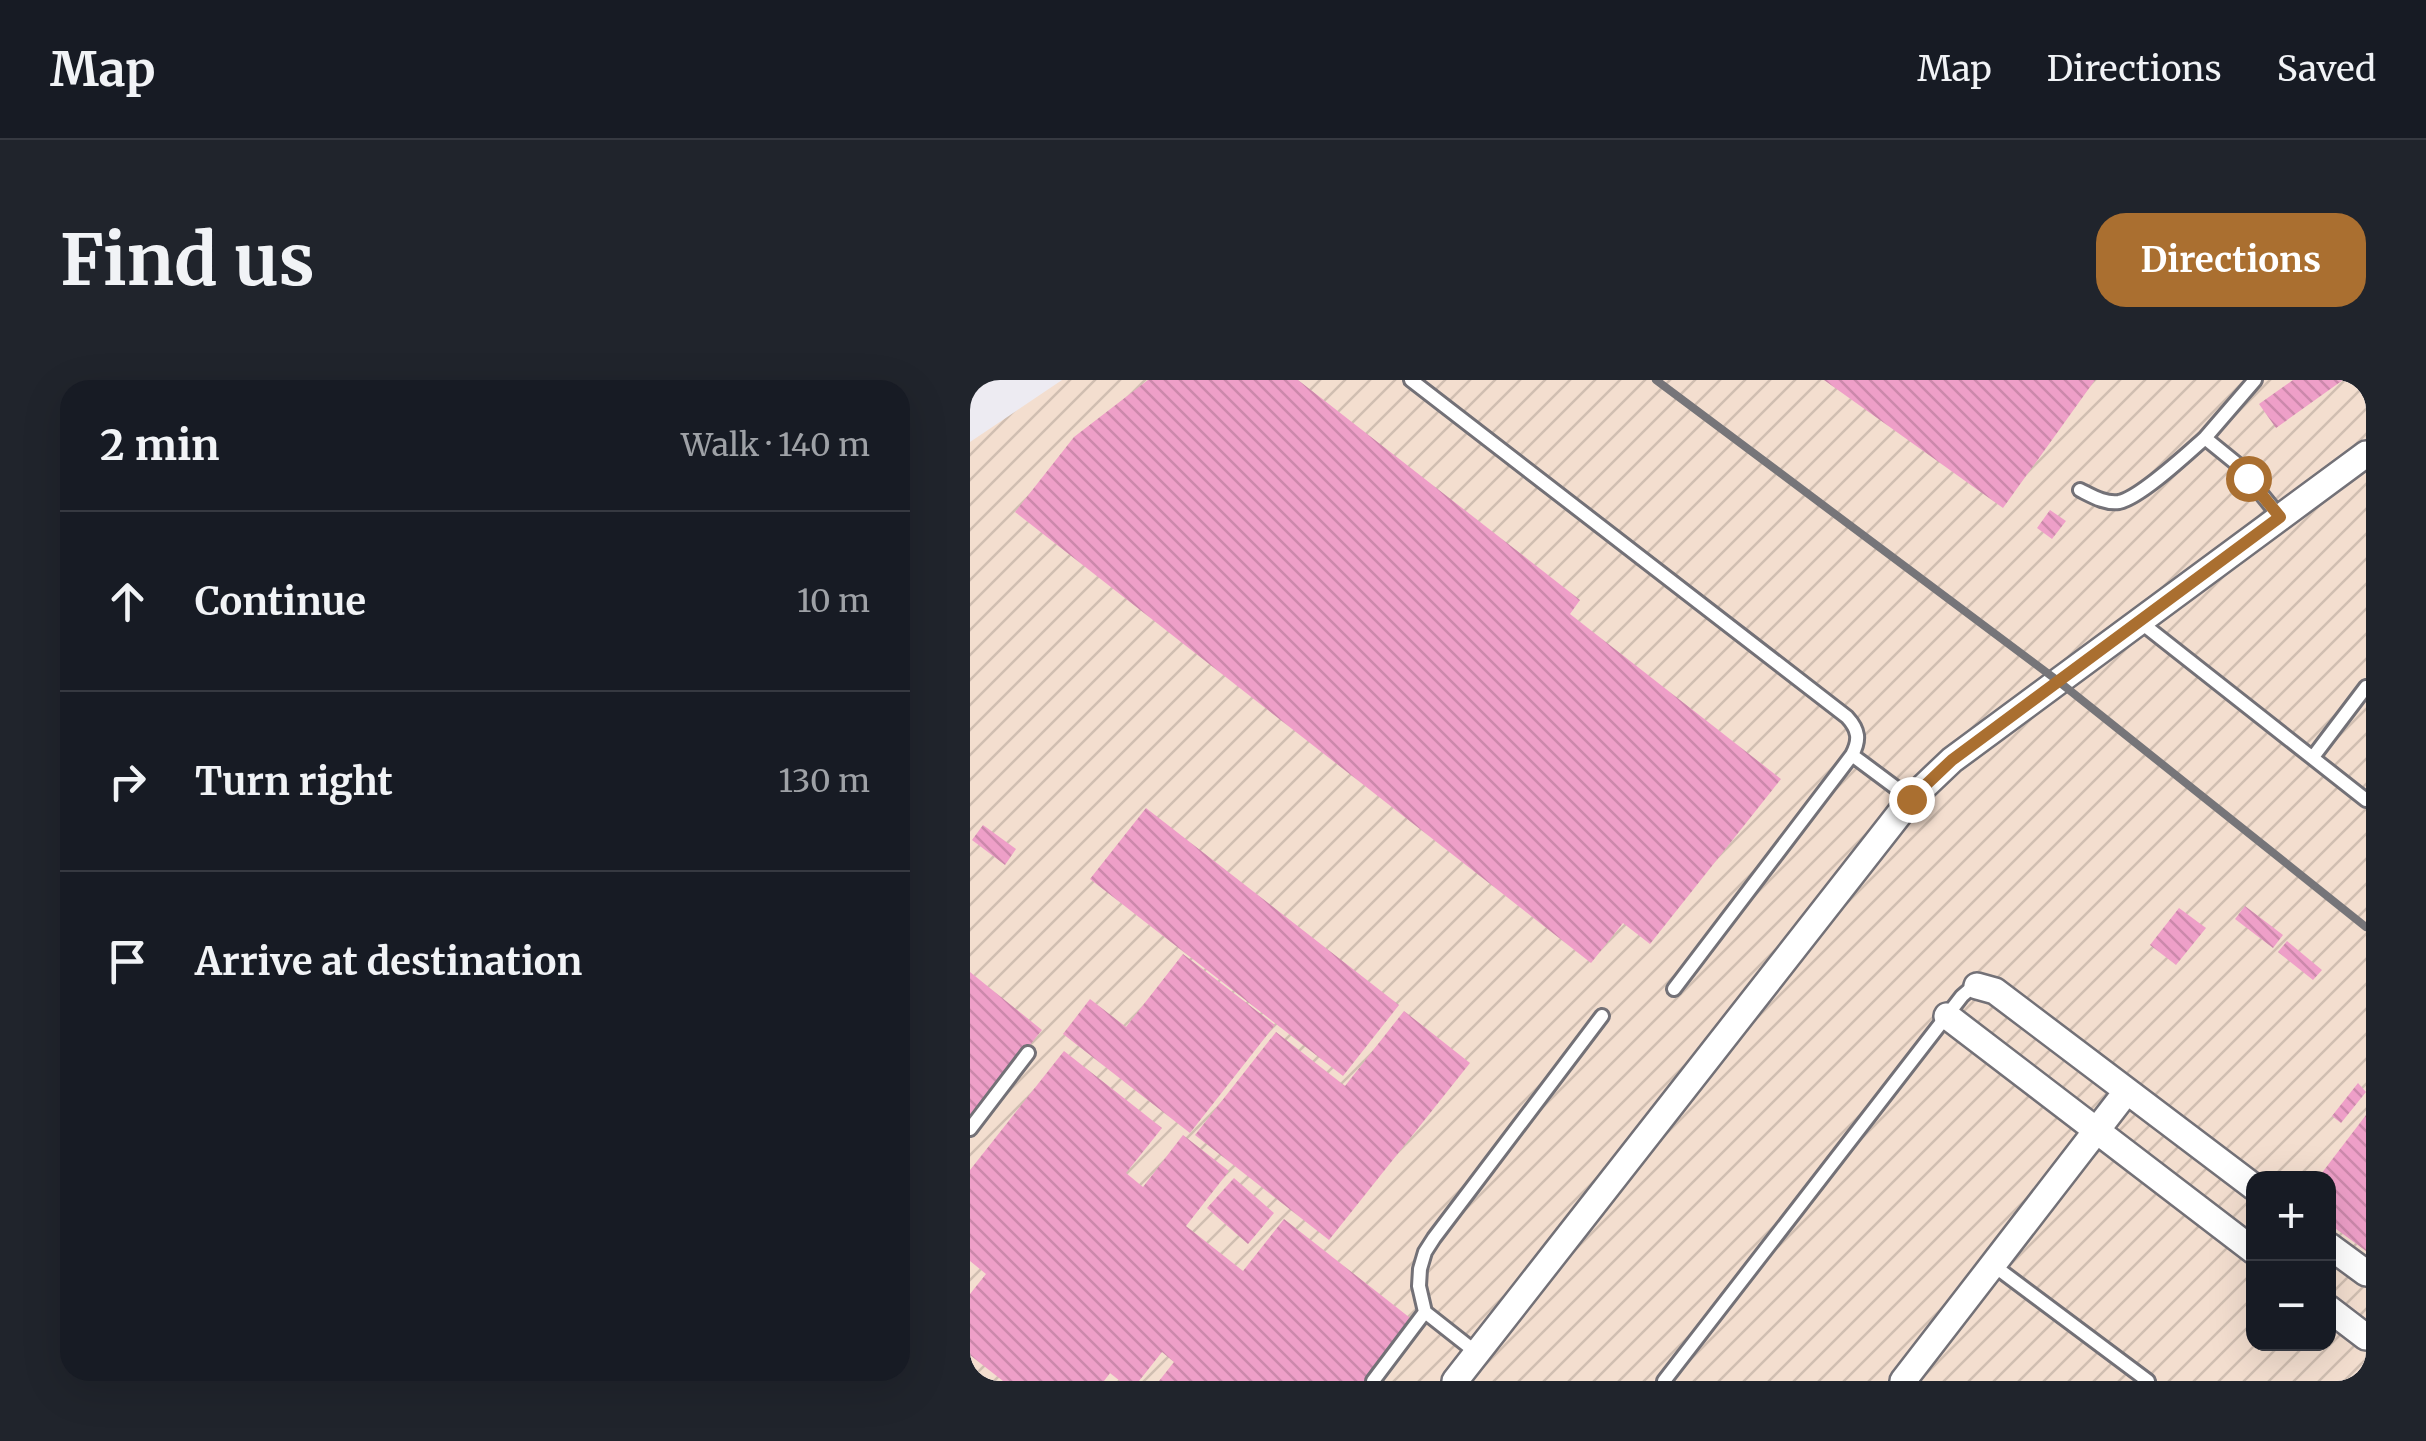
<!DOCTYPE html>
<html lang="en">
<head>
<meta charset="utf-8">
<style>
  body { margin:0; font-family:Merriweather,serif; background:#20242c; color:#f1f3f6 }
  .controls { position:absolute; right:30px; bottom:30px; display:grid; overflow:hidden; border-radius:20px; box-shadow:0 10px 40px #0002 }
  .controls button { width:90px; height:90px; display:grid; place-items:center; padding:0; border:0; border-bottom:2px solid #363941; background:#171b24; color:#f1f3f6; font:50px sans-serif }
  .stop { position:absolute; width:30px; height:30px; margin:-22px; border:8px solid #aa6f30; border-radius:50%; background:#fff }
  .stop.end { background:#aa6f30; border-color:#fff; box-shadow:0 2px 10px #0008 }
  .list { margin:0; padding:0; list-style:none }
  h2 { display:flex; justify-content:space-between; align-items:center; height:130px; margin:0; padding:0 40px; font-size:42px }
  h2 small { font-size:32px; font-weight:400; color:#9ea1a6 }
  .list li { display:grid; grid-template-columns:65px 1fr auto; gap:30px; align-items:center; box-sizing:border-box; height:180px; padding:0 40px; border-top:2px solid #363941 }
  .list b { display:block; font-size:38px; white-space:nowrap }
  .list em { font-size:32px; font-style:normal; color:#9ea1a6 }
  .icon { flex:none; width:55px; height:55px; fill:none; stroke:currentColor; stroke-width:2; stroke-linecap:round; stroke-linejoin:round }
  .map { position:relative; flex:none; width:1396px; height:1001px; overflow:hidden; border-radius:30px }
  header { display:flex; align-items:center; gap:60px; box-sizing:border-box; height:140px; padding:0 50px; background:#171b24; border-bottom:2px solid #363941 }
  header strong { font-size:48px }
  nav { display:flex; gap:55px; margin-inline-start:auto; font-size:35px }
  .intro { display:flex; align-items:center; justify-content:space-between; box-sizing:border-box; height:240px; padding:0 60px }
  h1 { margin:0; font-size:70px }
  .button { padding:25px 45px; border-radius:30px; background:#aa6f30; color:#fff; font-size:35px; font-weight:700 }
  main { display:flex; gap:60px; padding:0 60px }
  aside { flex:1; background:#171b24; border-radius:30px; box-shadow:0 10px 40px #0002 }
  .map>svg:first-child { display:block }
</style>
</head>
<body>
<header>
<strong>Map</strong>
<nav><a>Map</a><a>Directions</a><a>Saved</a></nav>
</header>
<div class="intro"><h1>Find us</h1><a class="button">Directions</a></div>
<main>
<aside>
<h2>2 min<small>Walk · 140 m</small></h2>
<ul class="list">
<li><svg class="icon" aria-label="ahead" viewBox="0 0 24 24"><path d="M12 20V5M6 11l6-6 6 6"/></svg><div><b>Continue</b></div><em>10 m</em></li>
<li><svg class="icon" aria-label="right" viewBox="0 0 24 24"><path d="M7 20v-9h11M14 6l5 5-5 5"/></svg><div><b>Turn right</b></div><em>130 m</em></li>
<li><svg class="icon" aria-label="arrive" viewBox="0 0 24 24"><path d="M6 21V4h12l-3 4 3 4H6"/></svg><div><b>Arrive at destination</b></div></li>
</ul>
</aside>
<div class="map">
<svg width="1396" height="1001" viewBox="0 0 1396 1001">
  <defs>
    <pattern id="industrial-furrows" width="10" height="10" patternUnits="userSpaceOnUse" patternTransform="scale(2.5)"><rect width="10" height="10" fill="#f3decf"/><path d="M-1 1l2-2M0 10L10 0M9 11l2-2" fill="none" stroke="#d0beb1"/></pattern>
    <pattern id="building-back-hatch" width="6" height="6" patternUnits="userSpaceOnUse" patternTransform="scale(2.5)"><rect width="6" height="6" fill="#ee9fc8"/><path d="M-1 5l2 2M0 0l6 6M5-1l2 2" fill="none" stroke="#cc88ab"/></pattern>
  </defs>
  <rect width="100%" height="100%" fill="#edebf2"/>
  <path fill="url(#industrial-furrows)" fill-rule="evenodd" d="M92,0H1396V1001H0V62ZM1284,798H1358V964H1284Z"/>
  <path fill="url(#building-back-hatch)" d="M178,0H328L610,220L600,234L811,399L680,564L653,543L621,583L45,132L104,57Z
    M854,0H1125L1033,128Z
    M1323,0H1373L1306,48L1289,24Z
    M1080,130L1096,141L1082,159L1067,148Z
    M176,428L429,625L373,696L120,499Z
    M13,445L46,469L35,485L2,460Z
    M1275,526L1313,555L1303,568L1265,539Z
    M1209,528L1236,548L1206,585L1180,565Z
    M1317,561L1352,590L1343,600L1308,572Z
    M213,574L305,645L220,753L93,654L120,619L156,647Z
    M0,592L72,650L0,739Z
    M434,631L500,683L359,860L225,755L306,652L375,706Z
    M94,671L192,748L156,793L173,807L213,755L259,791L216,846L273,891L314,839L444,941L396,1001H189L204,982L192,972L169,1001H150L140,993L134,1001H33L0,975V914L16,894L0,881V790Z
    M1388,703L1396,712L1371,743L1362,736Z
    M1396,735V871L1358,843V798H1348Z
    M264,798L304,833L278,864L237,828Z"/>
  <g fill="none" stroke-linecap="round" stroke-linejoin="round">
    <g stroke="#737177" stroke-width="18">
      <path id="service" d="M441,0L877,337C889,350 890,360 882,375L704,609
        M1235,58L1285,0
        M1110,110C1122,116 1135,124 1149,122C1170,118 1218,73 1235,58L1267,84L1310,137
        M1169,241L1396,420
        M882,375L941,419
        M1343,377L1396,307
        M0,749L58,673
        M1023,885L1178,1001
        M507,973L455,932L449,906L450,889L455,872L464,858L632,636
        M403,1001L455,932
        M694,1001L992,616L999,610L1007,606"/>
    </g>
    <g stroke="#737177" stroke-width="30">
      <path id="minor" d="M1007,606L1025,611L1284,807
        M977,636L1284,871
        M1358,865L1396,893
        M1358,928L1396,957
        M485,1001L941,419L982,380L1396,74
        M933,1001L1157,711"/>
    </g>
    <use href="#service" stroke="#fff" stroke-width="12"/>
    <use href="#minor" stroke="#fff" stroke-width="25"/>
    <path stroke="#767579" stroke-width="8" d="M686,0L1088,301L1396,547"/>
  </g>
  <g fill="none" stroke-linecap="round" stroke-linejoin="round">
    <path stroke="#aa6f30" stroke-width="12" d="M941,419L982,380L1310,137L1278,98"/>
  </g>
</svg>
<div class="controls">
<button>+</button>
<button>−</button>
</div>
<div class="stop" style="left:1278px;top:98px"></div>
<div class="stop end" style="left:941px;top:419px"></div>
</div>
</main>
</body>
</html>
